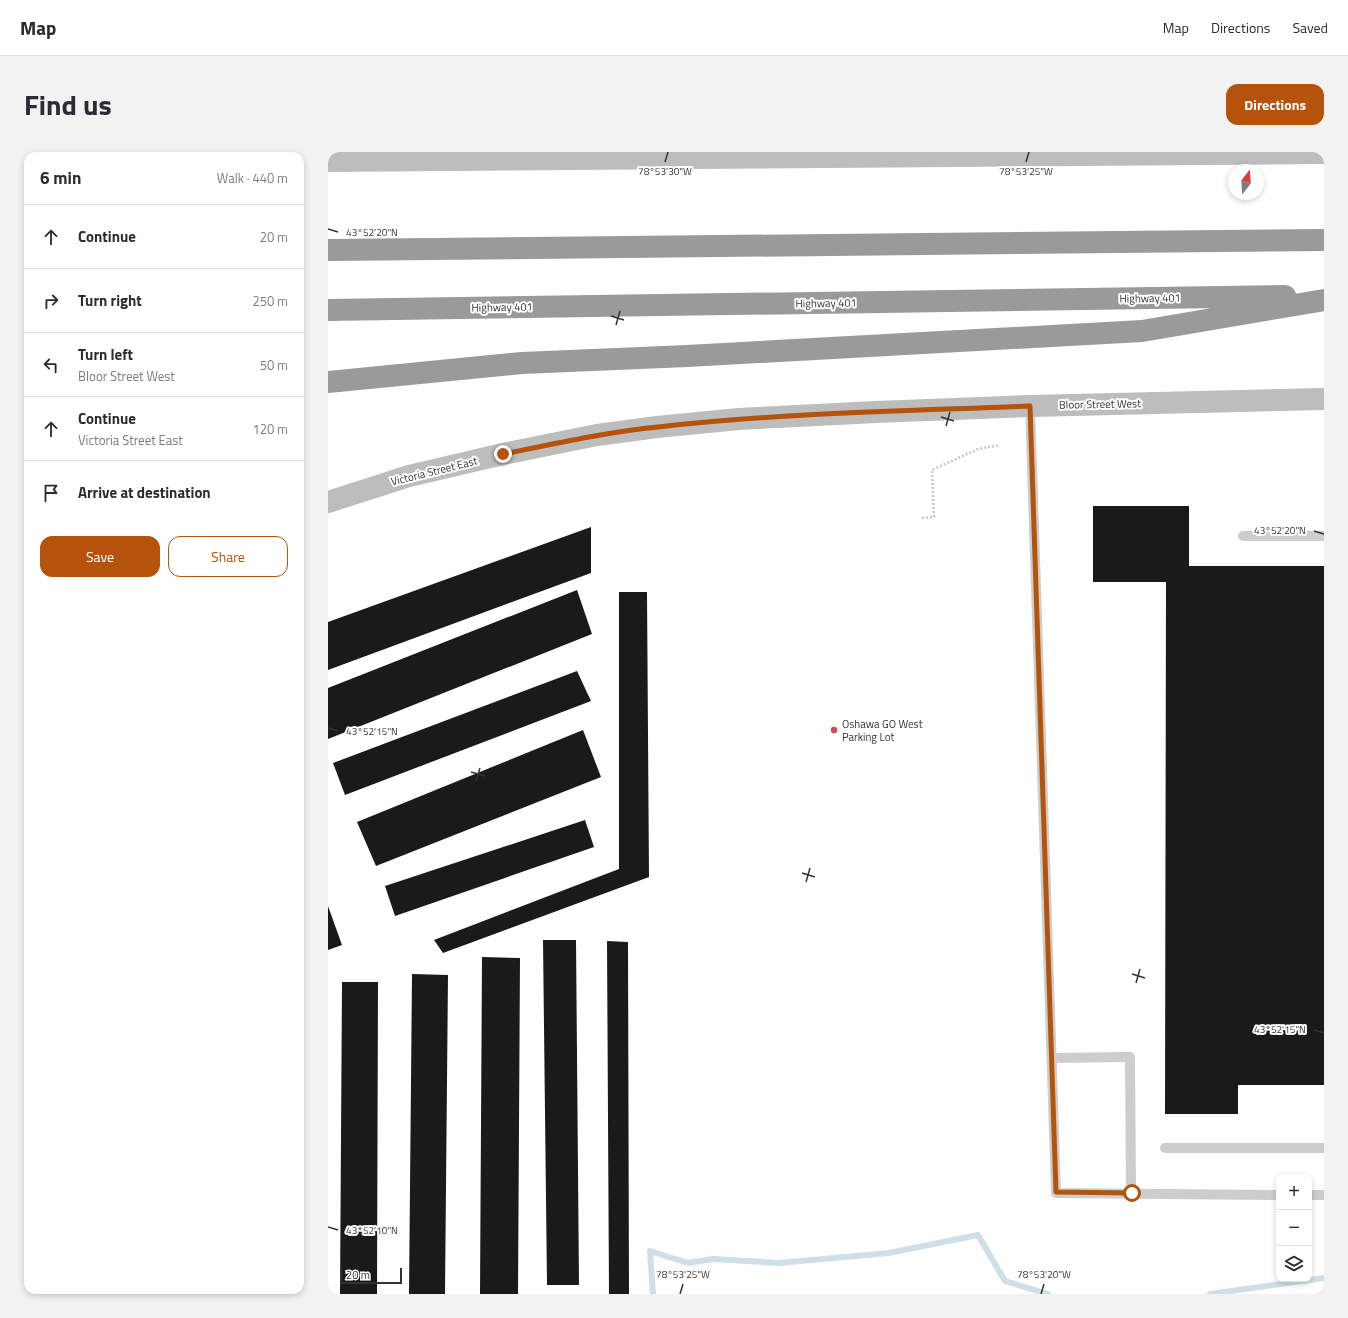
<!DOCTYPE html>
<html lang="en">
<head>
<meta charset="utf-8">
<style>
  body { margin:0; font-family:"Titillium Web",sans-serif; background:#f2f2f3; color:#2b2b33 }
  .controls { position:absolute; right:12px; bottom:12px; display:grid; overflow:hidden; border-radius:8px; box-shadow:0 2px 6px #0003 }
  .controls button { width:36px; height:36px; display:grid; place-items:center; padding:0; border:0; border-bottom:1px solid #e1e1e2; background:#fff; color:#2b2b33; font:20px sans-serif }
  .compass { position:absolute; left:900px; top:12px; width:36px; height:36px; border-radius:50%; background:#fff; box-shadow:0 2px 6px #0003; rotate:17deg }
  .scale { position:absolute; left:12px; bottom:10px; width:62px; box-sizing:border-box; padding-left:4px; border:2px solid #333; border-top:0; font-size:11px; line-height:14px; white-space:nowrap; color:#333; -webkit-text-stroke:3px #fff; paint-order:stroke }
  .stop { position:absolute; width:12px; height:12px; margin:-9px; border:3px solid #b45309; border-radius:50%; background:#fff }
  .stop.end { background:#b45309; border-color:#fff; box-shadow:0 1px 4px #0008 }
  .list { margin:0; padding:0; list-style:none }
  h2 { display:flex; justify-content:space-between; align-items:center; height:52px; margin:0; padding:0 16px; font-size:17px }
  h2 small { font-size:13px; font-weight:400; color:#7c7c81 }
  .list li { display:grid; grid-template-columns:26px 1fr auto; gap:12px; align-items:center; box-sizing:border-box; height:64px; padding:0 16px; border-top:1px solid #e1e1e2 }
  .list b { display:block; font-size:15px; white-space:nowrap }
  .list p { margin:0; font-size:13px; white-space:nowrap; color:#7c7c81 }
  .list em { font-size:13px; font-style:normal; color:#7c7c81 }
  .actions { display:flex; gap:8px; padding:12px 16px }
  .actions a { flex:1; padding:9px 0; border:1px solid #b45309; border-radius:12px; text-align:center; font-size:14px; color:#b45309 }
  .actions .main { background:#b45309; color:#fff }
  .icon { flex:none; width:22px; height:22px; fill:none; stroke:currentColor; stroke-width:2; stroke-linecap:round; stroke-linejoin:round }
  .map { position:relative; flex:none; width:996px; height:1142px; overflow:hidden; border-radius:12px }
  header { display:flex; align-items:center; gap:24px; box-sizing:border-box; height:56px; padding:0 20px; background:#fff; border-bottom:1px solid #e1e1e2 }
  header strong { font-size:19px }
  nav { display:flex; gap:22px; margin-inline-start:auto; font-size:14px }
  .intro { display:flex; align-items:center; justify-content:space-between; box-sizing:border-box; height:96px; padding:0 24px }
  h1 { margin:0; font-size:28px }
  .button { padding:10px 18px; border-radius:12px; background:#b45309; color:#fff; font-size:14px; font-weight:700 }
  main { display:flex; gap:24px; padding:0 24px }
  aside { flex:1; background:#fff; border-radius:12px; box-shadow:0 2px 6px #0003 }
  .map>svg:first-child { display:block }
</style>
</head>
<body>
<header>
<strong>Map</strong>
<nav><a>Map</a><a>Directions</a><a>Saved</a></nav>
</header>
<div class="intro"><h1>Find us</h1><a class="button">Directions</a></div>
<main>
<aside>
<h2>6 min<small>Walk · 440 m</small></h2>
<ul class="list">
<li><svg class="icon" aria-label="ahead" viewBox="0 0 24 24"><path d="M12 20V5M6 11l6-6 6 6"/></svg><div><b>Continue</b></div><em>20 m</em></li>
<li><svg class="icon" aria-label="right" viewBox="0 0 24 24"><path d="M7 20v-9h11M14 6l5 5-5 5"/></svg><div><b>Turn right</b></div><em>250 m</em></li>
<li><svg class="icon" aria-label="left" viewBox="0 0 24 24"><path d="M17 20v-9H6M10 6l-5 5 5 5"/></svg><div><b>Turn left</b><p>Bloor Street West</p></div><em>50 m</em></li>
<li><svg class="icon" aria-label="ahead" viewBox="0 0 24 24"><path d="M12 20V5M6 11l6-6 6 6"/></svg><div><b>Continue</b><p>Victoria Street East</p></div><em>120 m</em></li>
<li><svg class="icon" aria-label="arrive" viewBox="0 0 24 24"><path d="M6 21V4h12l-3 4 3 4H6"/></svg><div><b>Arrive at destination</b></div></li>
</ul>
<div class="actions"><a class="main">Save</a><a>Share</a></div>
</aside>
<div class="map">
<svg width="996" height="1142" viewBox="0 0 996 1142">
  <rect width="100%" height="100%" fill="#fff"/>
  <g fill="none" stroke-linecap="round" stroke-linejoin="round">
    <path stroke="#cedfe9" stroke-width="6" d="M325,1142L322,1099L360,1111L385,1107L451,1111L561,1101L650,1083L677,1129L720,1142
      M882,1142L996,1126"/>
  </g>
  <path fill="#1a1a1a" d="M765,354H861V414H996V933H910V962H837L838,430H765Z
    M263,375V421L0,518V470Z
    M249,438L264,482L0,587V536Z
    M291,440H319L321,725L115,801L106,788L291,717Z
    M249,519L263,549L17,643L5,611Z
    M255,578L273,625L48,714L29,670Z
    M257,668L266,695L67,764L57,734Z
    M0,754L14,793L0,798Z
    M215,788H248L251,1133H219Z
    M279,789L300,790L301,1142H281Z
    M154,805L192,806L190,1142H152Z
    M84,822L120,823L117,1142H81Z
    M14,830H50L49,1142H12Z"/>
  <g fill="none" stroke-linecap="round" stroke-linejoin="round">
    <path stroke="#c7c7c7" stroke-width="2.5" stroke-dasharray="2 2" stroke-linecap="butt" d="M594,366L606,365L604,318L650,297L672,293"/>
    <path stroke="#cdcdcd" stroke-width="10" d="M702,254L728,1041L951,1043
      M915,384H996
      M724,906L802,905L803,1041
      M837,996H996
      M981,1043H996"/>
    <path stroke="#bdbdbd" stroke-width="22" d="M0,9L996,1
      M0,350L81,324L175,302L269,283L329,275L411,267L548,260L702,254L996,247"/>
    <path stroke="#9a9a9a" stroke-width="22" d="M0,98L996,88
      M0,158L957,144
      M0,230L194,211L359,204L814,179L996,148"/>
  </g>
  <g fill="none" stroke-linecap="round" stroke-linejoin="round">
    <path stroke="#b45309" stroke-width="5" d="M175,302C226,292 278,280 330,275C453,261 578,259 702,254L728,1040L804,1041"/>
  </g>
  <path fill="none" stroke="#333" stroke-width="1.5" d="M337,10L340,0M698,10L701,0M0,77L10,80M283,164L296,168M288,173L292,159M613,265L626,269M618,274L622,260M986,379L996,382M0,576L10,579M143,620L157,624M148,629L152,616M474,721L487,725M478,730L482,716M804,822L817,826M808,831L812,817M986,878L996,881M0,1075L10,1078M352,1142L355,1132M713,1142L716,1132"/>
  <circle fill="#d64955" stroke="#fff" stroke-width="1.5" cx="506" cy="578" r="4"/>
  <g text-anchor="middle" stroke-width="4" stroke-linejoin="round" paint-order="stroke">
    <g font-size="11" fill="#333" stroke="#fff">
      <text transform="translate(822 146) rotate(-1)" y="4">Highway 401</text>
      <text transform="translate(498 151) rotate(-1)" y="4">Highway 401</text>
      <text transform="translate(174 155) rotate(-1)" y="4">Highway 401</text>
      <text transform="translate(772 252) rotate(-1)" y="4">Bloor Street West</text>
      <text transform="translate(106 319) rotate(-14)" y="4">Victoria Street East</text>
    </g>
    <g font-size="11" fill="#333" stroke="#fff" text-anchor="start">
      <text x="514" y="576">Oshawa GO West<tspan x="514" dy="13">Parking Lot</tspan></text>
    </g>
  </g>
  <g font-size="10" text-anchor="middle" fill="#333" stroke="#fff" stroke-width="4" stroke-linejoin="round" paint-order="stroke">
    <text x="337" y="23">78°53'30"W</text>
    <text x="698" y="23">78°53'25"W</text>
    <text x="44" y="84">43°52'20"N</text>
    <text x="952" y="382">43°52'20"N</text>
    <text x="44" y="583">43°52'15"N</text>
    <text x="952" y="881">43°52'15"N</text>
    <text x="44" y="1082">43°52'10"N</text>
    <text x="355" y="1126">78°53'25"W</text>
    <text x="716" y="1126">78°53'20"W</text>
  </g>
</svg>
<div class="controls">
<button>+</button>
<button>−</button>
<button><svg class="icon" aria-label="layers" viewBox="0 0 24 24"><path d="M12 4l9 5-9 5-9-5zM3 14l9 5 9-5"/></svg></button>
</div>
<svg class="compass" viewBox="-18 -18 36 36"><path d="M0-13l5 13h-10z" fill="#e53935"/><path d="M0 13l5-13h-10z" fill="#7c7c81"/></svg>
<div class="scale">20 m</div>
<div class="stop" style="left:804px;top:1041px"></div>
<div class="stop end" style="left:175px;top:302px"></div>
</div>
</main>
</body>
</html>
